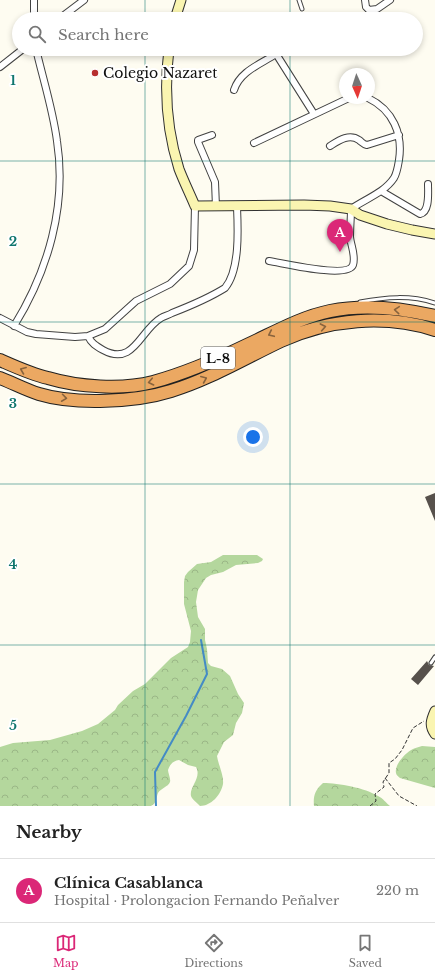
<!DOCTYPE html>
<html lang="en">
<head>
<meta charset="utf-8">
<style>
  body { margin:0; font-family:"Libre Baskerville",serif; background:#f6f6f6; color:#222 }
  .compass { position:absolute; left:339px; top:68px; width:36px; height:36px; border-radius:50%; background:#fff; box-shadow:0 2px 6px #0003; rotate:177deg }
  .you { position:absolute; left:253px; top:437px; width:14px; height:14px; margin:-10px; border:3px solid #fff; border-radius:50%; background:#1a73e8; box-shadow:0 0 0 6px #1a73e833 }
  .badge { display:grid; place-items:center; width:26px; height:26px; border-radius:50%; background:#db2777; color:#fff; font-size:13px; font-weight:700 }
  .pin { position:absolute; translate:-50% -33px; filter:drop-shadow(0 1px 2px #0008) }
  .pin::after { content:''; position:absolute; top:21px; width:14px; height:12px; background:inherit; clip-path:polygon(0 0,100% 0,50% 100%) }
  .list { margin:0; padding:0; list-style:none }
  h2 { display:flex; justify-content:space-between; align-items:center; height:52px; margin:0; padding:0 16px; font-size:17px }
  h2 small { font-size:13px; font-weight:400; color:#767676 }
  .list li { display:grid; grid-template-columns:26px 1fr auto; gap:12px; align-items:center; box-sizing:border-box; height:64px; padding:0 16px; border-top:1px solid #e0e0e0 }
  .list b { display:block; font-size:15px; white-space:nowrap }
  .list p { margin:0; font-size:13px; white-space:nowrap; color:#767676 }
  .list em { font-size:13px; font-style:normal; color:#767676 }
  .icon { flex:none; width:22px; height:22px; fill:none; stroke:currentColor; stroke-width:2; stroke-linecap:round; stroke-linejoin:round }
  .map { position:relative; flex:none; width:435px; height:806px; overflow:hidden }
  .search { position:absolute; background:#fff; box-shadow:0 2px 6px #0003; left:12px; right:12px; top:12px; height:44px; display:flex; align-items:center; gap:10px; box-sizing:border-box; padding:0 14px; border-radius:22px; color:#767676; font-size:15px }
  .sheet { height:116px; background:#fff }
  nav { display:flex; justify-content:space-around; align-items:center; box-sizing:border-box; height:56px; border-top:1px solid #e0e0e0; background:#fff; font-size:11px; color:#767676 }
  nav a { display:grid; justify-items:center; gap:2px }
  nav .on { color:#db2777 }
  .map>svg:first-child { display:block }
</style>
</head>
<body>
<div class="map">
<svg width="435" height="806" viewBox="0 0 435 806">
  <defs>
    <pattern id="forest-crowns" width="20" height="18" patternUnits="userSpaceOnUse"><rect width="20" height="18" fill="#b4d79d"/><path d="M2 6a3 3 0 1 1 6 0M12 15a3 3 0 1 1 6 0" fill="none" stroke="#9ab786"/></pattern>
  </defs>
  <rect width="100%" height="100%" fill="#fefcf1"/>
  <path fill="url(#forest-crowns)" d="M223,555H257L263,559L262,561L258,563L236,565L223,572L211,575L206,578L198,590L196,602L198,617L205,629V640L207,649L208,663L211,666L222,669L230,676L238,694L244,703L242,713L236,723L233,735L224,742L217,756C218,764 224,775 223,784C221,795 211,806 200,806C197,803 192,799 191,796C189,787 202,778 196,767L188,765L179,760C173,761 170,764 168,770C168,773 171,779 170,782C168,787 161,788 158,793C156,798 157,803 151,806H0V747L13,743L50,740L82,731L98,724L115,710L118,705L133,691L145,684L171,658L188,647L190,642L191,631L184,604V582L185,576L188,572L197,564L211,562Z
    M422,746L435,747V788L400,778C398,776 396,775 396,773C394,765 406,752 413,749C415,748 419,747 422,746Z
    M323,783C339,783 365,788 378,796C383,798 386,803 390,806H314C313,796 315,790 323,783Z"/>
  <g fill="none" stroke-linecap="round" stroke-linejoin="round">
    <path stroke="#448bc5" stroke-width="2" d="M156,806L155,772L186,716L207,674L201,640"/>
  </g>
  <path fill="#57514c" d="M435,493V521L425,497Z
    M427,661L429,665L434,666L418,685L411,679Z"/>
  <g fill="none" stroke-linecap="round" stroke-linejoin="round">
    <g stroke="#424242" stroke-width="5">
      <path id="lane" d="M299,0L302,9
        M360,302C386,297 410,295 435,303
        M431,663L435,657"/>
    </g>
    <g stroke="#424242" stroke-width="8">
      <path id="street" d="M34,0V19
        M365,0L366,7L369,10L377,9L390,0
        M59,19L84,0
        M273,49L314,114
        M0,67L23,49
        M234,90C240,71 261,64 276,54
        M212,135L198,140V142L215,182L216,207
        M254,143L349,98
        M330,146C338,141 349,133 359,140C363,143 363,144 367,145L399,135
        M381,191L420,214C430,212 428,193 428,184
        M269,261C283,263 348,279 353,265C356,256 351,246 350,237C350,228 351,218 351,209C365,199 384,193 394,178C397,173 398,166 399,160C403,134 393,110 368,98
        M0,318L27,332L36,334L75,337L88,336L105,329L136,301L170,284L189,266L194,250L195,206
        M14,326C48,271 67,206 57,141C53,110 43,79 36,49
        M88,336C91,343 96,346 103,350C134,367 140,330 161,318C164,316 169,315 172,313C190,306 209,298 225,288C240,270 238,229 237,207"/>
    </g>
    <g stroke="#313131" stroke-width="11">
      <path id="secondary" d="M175,19L181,0
        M169,49C164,89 167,131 179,169C184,182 190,194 195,206L304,205L330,206L351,209L360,215L387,224L412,230L435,234
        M435,711C431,720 429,726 435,734"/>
    </g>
    <g stroke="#202020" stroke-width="14">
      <path id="highway" d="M0,360C16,367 31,374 48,378C78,387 122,390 153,382C186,373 218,359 249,344C275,332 301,317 330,311C364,304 401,308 435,316
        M0,378C13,383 26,390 39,394C75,405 136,402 171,391C210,379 245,358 281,341C329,319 385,314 435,330"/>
    </g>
    <path stroke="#313131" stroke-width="1" stroke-dasharray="4 2" stroke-linecap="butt" d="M385,778L399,796L417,806
      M370,806L376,801L375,794L384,787L383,782L389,773V763L395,759L402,750L413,728L424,721"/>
    <use href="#lane" stroke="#fff" stroke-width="3"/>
    <use href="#street" stroke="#fff" stroke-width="6"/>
    <use href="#secondary" stroke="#faf5b1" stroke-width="9"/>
    <use href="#highway" stroke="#eba862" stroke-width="12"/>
  </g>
  <defs><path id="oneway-chevron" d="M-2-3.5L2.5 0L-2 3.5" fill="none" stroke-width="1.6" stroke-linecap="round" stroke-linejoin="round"/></defs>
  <g stroke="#88633d">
    <use href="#oneway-chevron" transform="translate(397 310) rotate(-175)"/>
    <use href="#oneway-chevron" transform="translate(323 327) rotate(-11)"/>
    <use href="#oneway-chevron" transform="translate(271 334) rotate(155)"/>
    <use href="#oneway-chevron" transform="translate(23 370) rotate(-158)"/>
    <use href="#oneway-chevron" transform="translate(204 379) rotate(-23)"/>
    <use href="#oneway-chevron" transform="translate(151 382) rotate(168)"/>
    <use href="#oneway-chevron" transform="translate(64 398) rotate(8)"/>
  </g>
  <path fill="none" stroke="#0f766e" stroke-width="1" stroke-opacity="0.55" d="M145,0V19M290,0V19M145,49V806M290,49V806M0,161H435M0,322H435M0,484H435M0,645H435"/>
  <circle fill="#b72f2f" stroke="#fff" stroke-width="1.5" cx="95" cy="73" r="4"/>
  <g text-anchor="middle" stroke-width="4" stroke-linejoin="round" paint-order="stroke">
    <rect fill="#fff" stroke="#575757" stroke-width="1" x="201" y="347" width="34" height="22" rx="3"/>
    <g font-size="13" font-weight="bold" fill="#0f0f0f">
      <text x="218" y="363">L-8</text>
    </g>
    <g font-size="14" fill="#0f0f0f" stroke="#fff" text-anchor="start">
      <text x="103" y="78">Colegio Nazaret</text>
    </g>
  </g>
  <g font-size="13" text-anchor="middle" font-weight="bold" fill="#0f766e" stroke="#fff" stroke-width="4" stroke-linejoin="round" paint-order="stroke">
    <text x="13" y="85">1</text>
    <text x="13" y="246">2</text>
    <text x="13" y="408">3</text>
    <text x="13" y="569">4</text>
    <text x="13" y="730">5</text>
  </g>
</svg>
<svg class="compass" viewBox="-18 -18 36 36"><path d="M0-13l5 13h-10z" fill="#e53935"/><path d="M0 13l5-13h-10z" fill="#767676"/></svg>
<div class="you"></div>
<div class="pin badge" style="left:340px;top:252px">A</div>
<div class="search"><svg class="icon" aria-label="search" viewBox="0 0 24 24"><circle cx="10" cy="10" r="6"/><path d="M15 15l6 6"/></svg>Search here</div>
</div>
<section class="sheet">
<h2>Nearby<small></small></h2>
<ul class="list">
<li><span class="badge">A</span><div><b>Clínica Casablanca</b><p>Hospital · Prolongacion Fernando Peñalver</p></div><em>220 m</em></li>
</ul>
</section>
<nav>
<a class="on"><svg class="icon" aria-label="map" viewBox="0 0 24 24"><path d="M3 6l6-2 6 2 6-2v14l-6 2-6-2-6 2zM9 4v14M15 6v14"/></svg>Map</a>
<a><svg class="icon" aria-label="directions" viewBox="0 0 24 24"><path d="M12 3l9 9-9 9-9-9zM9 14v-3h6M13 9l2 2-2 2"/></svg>Directions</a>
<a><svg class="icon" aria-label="saved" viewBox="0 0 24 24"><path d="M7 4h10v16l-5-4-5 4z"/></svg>Saved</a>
</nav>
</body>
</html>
